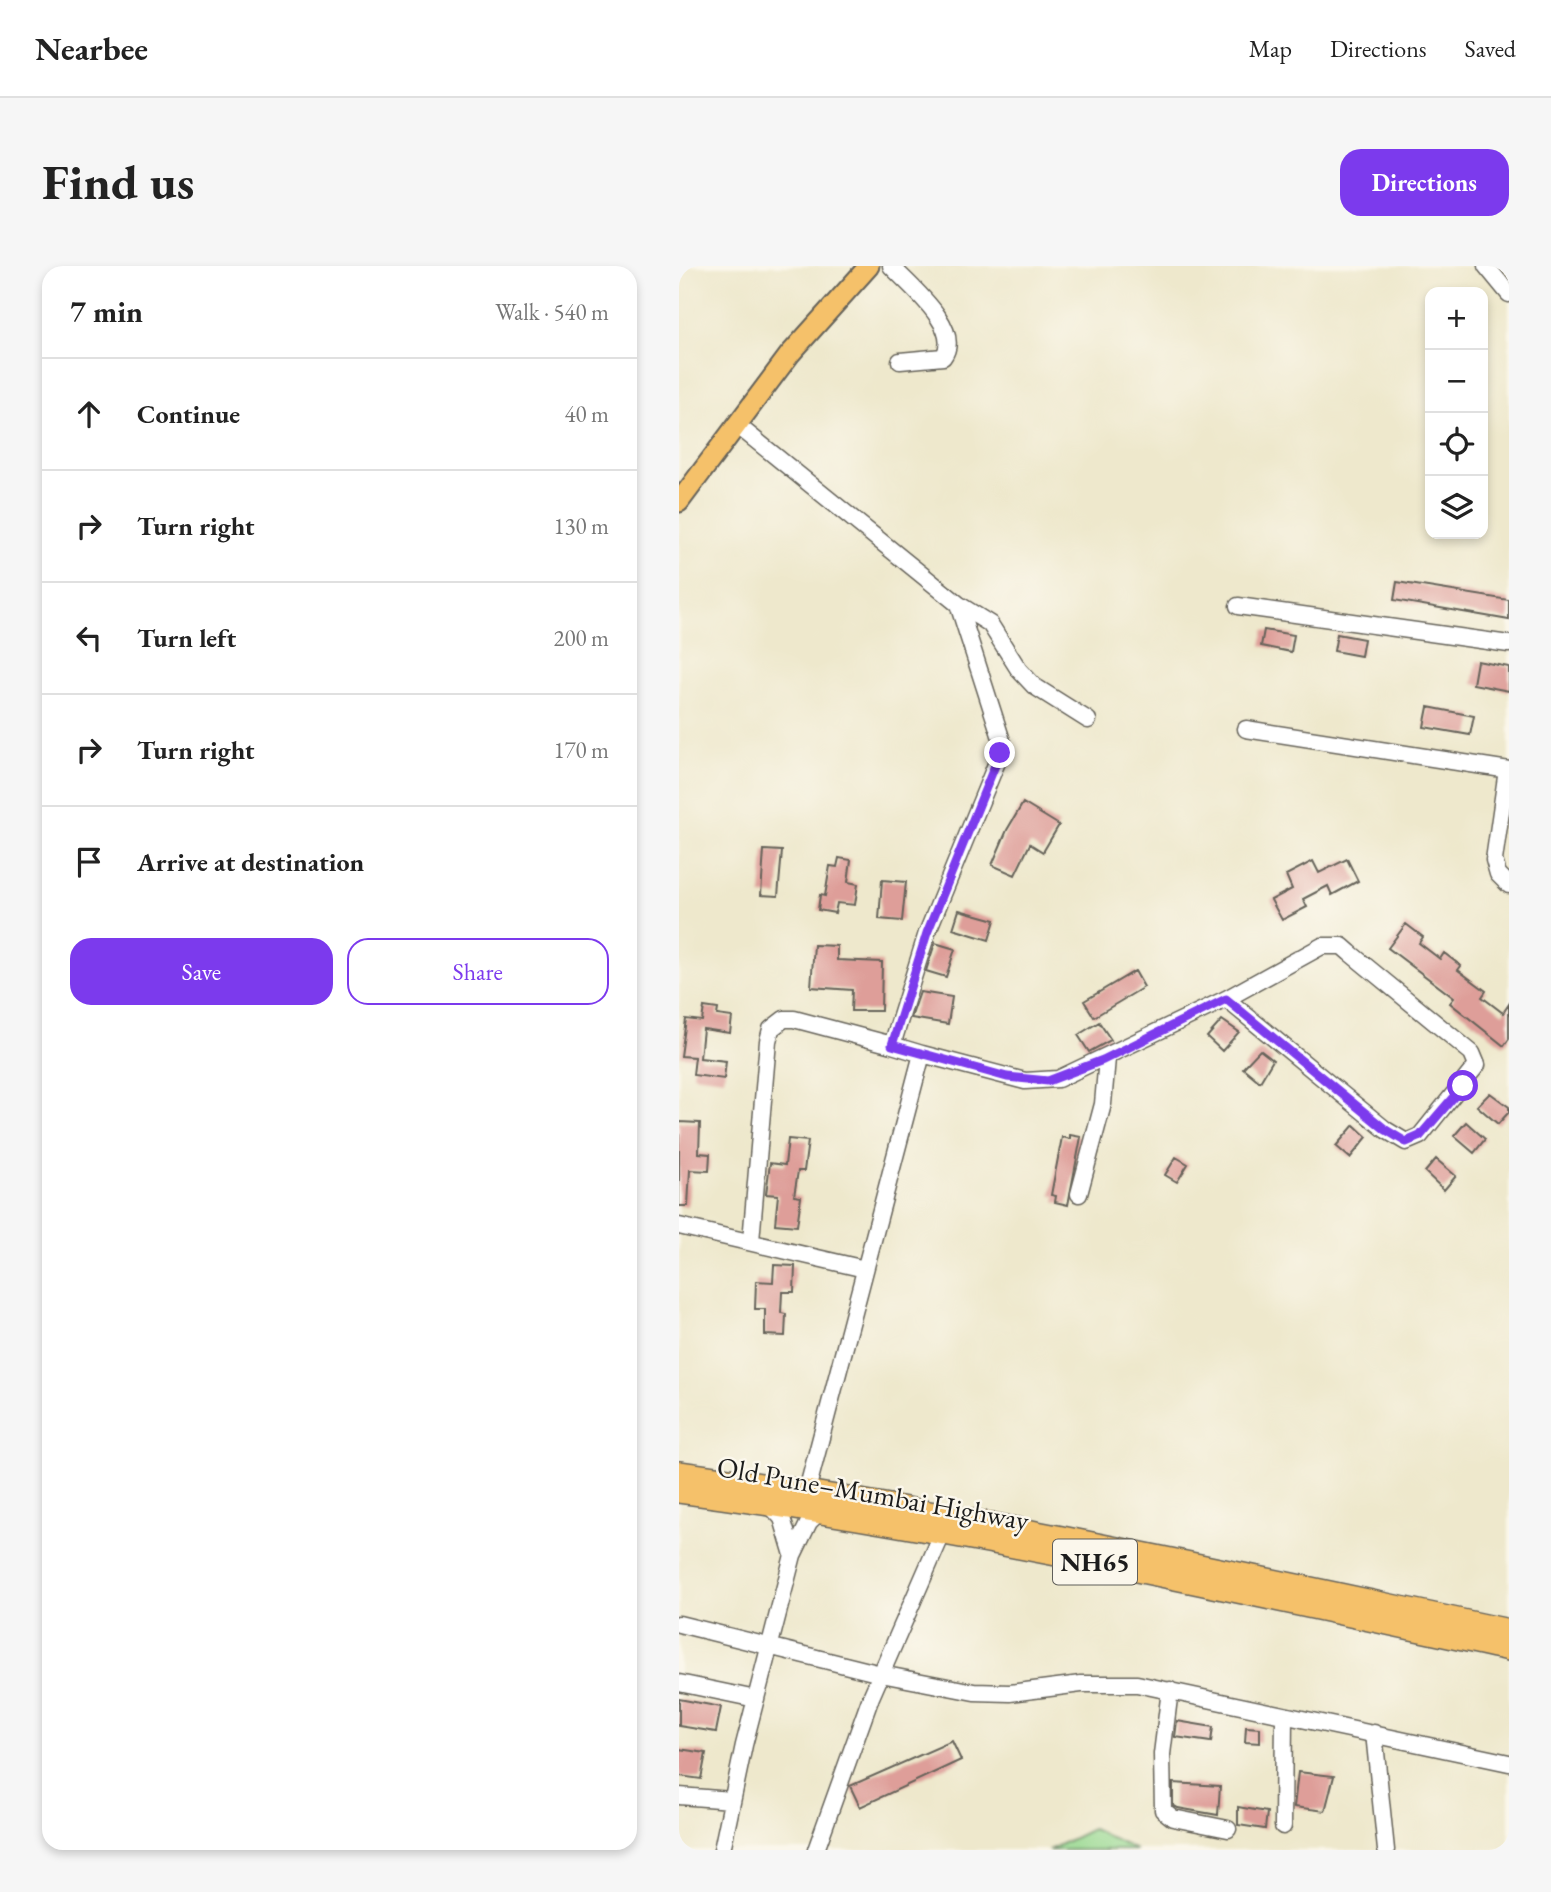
<!DOCTYPE html>
<html lang="en">
<head>
<meta charset="utf-8">
<style>
  body { margin:0; font-family:"EB Garamond",serif; background:#f6f6f6; color:#222 }
  .controls { position:absolute; right:21px; top:21px; display:grid; overflow:hidden; border-radius:14px; box-shadow:0 4px 10px #0003 }
  .controls button { width:63px; height:63px; display:grid; place-items:center; padding:0; border:0; border-bottom:2px solid #e0e0e0; background:#fff; color:#222; font:35px sans-serif }
  .stop { position:absolute; width:21px; height:21px; margin:-16px; border:5px solid #7c3aed; border-radius:50%; background:#fff }
  .stop.end { background:#7c3aed; border-color:#fff; box-shadow:0 2px 7px #0008 }
  .list { margin:0; padding:0; list-style:none }
  h2 { display:flex; justify-content:space-between; align-items:center; height:91px; margin:0; padding:0 28px; font-size:30px }
  h2 small { font-size:23px; font-weight:400; color:#767676 }
  .list li { display:grid; grid-template-columns:46px 1fr auto; gap:21px; align-items:center; box-sizing:border-box; height:112px; padding:0 28px; border-top:2px solid #e0e0e0 }
  .list b { display:block; font-size:26px; white-space:nowrap }
  .list em { font-size:23px; font-style:normal; color:#767676 }
  .actions { display:flex; gap:14px; padding:21px 28px }
  .actions a { flex:1; padding:16px 0; border:2px solid #7c3aed; border-radius:21px; text-align:center; font-size:24px; color:#7c3aed }
  .actions .main { background:#7c3aed; color:#fff }
  .icon { flex:none; width:38px; height:38px; fill:none; stroke:currentColor; stroke-width:2; stroke-linecap:round; stroke-linejoin:round }
  .map { position:relative; flex:none; width:830px; height:1584px; overflow:hidden; border-radius:21px }
  header { display:flex; align-items:center; gap:42px; box-sizing:border-box; height:98px; padding:0 35px; background:#fff; border-bottom:2px solid #e0e0e0 }
  header strong { font-size:33px }
  nav { display:flex; gap:38px; margin-inline-start:auto; font-size:24px }
  .intro { display:flex; align-items:center; justify-content:space-between; box-sizing:border-box; height:168px; padding:0 42px }
  h1 { margin:0; font-size:49px }
  .button { padding:18px 32px; border-radius:21px; background:#7c3aed; color:#fff; font-size:24px; font-weight:700 }
  main { display:flex; gap:42px; padding:0 42px }
  aside { flex:1; background:#fff; border-radius:21px; box-shadow:0 4px 10px #0003 }
  .map>svg:first-child { display:block }
</style>
</head>
<body>
<header>
<strong>Nearbee</strong>
<nav><a>Map</a><a>Directions</a><a>Saved</a></nav>
</header>
<div class="intro"><h1>Find us</h1><a class="button">Directions</a></div>
<main>
<aside>
<h2>7 min<small>Walk · 540 m</small></h2>
<ul class="list">
<li><svg class="icon" aria-label="ahead" viewBox="0 0 24 24"><path d="M12 20V5M6 11l6-6 6 6"/></svg><div><b>Continue</b></div><em>40 m</em></li>
<li><svg class="icon" aria-label="right" viewBox="0 0 24 24"><path d="M7 20v-9h11M14 6l5 5-5 5"/></svg><div><b>Turn right</b></div><em>130 m</em></li>
<li><svg class="icon" aria-label="left" viewBox="0 0 24 24"><path d="M17 20v-9H6M10 6l-5 5 5 5"/></svg><div><b>Turn left</b></div><em>200 m</em></li>
<li><svg class="icon" aria-label="right" viewBox="0 0 24 24"><path d="M7 20v-9h11M14 6l5 5-5 5"/></svg><div><b>Turn right</b></div><em>170 m</em></li>
<li><svg class="icon" aria-label="arrive" viewBox="0 0 24 24"><path d="M6 21V4h12l-3 4 3 4H6"/></svg><div><b>Arrive at destination</b></div></li>
</ul>
<div class="actions"><a class="main">Save</a><a>Share</a></div>
</aside>
<div class="map">
<svg width="830" height="1584" viewBox="0 0 830 1584">
  <rect width="100%" height="100%" fill="#fbf7ec"/>
  <filter id="ink" filterUnits="userSpaceOnUse"><feTurbulence type="fractalNoise" baseFrequency=".0143" numOctaves="2"/><feDisplacementMap in="SourceGraphic" scale="14" xChannelSelector="R" yChannelSelector="G"/><feConvolveMatrix kernelMatrix="1 2 1 2 8 2 1 2 1" color-interpolation-filters="sRGB"/></filter>
  <filter id="wash" filterUnits="userSpaceOnUse"><feTurbulence type="fractalNoise" baseFrequency=".00686" numOctaves="4" result="noise"/><feDisplacementMap in="SourceGraphic" scale="28" xChannelSelector="R" yChannelSelector="G"/><feGaussianBlur stdDeviation="1.57" result="paint"/><feColorMatrix in="noise" values="0 0 0 0 0 0 0 0 0 0 0 0 0 0 0 0 0 1.4 0 .05"/><feComposite in="paint" operator="in"/></filter>
  <g filter="url(#wash)">
    <rect width="100%" height="100%" fill="#eee8cc"/>
    <path fill="#96d88f" stroke="#597a56" stroke-width="2" d="M413,1563L457,1584H370Z"/>
    <g id="blocks">
      <path fill="#de9e99" d="M718,316L830,334V354L715,334Z
        M585,364L615,369L612,386L582,380Z
        M658,368L685,373L682,390L655,385Z
        M798,395L830,401V425L794,418Z
        M749,441L795,450L791,469L745,461Z
        M344,537L380,559L364,586L351,578L336,609L313,599L328,564Z
        M85,584L103,585L99,630L82,629Z
        M160,592L172,594L169,616L179,618L176,639L158,637L156,647L139,644L141,629L146,630L151,600L158,601Z
        M668,593L679,615L653,629L649,620L624,633L628,641L603,654L592,634L613,623L607,609L634,595L640,607Z
        M203,614L227,616L223,655L200,653Z
        M280,644L316,654L310,674L274,663Z
        M727,658L744,671L740,677L761,693L765,687L782,700L779,704L807,725L803,731L824,747L830,738V773L825,780L771,737L775,732L709,682Z
        M256,677L276,683L267,711L247,705Z
        M135,679L158,680V694L203,696L202,745H172L173,724L132,721Z
        M456,705L465,721L415,751L405,735Z
        M241,726L273,731L269,758L232,752Z
        M25,741L39,743L38,749L53,751L51,767L24,763L21,792L47,795L45,813L14,809L16,791L2,790L7,753L23,755Z
        M543,754L560,766L543,785L528,771Z
        M420,756L432,774L410,786L399,769Z
        M581,784L594,794L581,816L564,802Z
        M811,827L830,841V846L819,858L798,840Z
        M0,856L21,857L20,887L31,888L30,905L11,904L9,940H0Z
        M787,856L806,873L795,887L775,870Z
        M675,859L688,871L671,892L657,880Z
        M391,869L402,871L389,939L376,936L377,930L372,929L383,871L391,873Z
        M109,873L129,875L125,905H119L115,930L122,931L118,960L96,958L99,929L87,928L91,897L106,899Z
        M497,891L509,898L498,916L486,909Z
        M757,893L777,910L765,924L746,906Z
        M95,999L116,1000L115,1026H103L102,1047L107,1048L106,1070L86,1069V1043H76L77,1015L94,1016Z
        M0,1433L42,1441L37,1466L0,1460Z
        M498,1455L534,1461L532,1476L496,1471Z
        M567,1461L581,1462V1477L566,1476Z
        M273,1475L282,1494L181,1541L171,1520Z
        M0,1483L27,1487L22,1513L0,1510Z
        M619,1506L655,1510L646,1545L615,1541Z
        M494,1517L541,1520L539,1549L499,1542L494,1539Z
        M559,1541L588,1546L586,1563L559,1559Z"/>
    </g>
  </g>
  <g filter="url(#ink)">
    <use href="#blocks" fill-opacity="0" stroke="#66635a" stroke-width="2"/>
    <g fill="none" stroke-linecap="round" stroke-linejoin="round">
      <g stroke="#66635a" stroke-width="19">
        <path id="minor" d="M212,0C230,19 285,63 264,91L221,95
          M807,0L830,28
          M58,159L279,338L323,475L318,496L248,667L213,779L243,788L125,1236
          M279,338L311,358L340,404L355,420L409,454
          M559,340L830,378
          M567,463L830,504
          M828,504L815,594L819,608L830,619
          M243,788L346,815L379,813L547,733L643,680H663L671,687L793,787L798,799L741,870L727,876L707,864L547,733
          M400,928L424,838L428,792
          M0,960L186,1003
          M72,975L89,775L92,763L105,753H115L213,779
          M89,1237L103,1252L114,1289
          M0,1358L202,1408L295,1426L331,1427L402,1418H458L830,1497
          M0,1417L77,1433
          M491,1424L483,1488L484,1544L494,1552L549,1563
          M695,1467L707,1584
          M0,1530L53,1534
          M604,1560L605,1449
          M43,1584L65,1479L114,1289L130,1256L142,1244
          M137,1584L192,1431L264,1266"/>
      </g>
      <g stroke="#66635a" stroke-width="23">
        <path id="major" d="M0,236L111,88L190,0"/>
      </g>
      <g stroke="#66635a" stroke-width="26">
        <path id="highway" d="M0,1207C279,1245 554,1307 830,1365
          M0,1225C279,1262 555,1324 830,1383"/>
      </g>
      <use href="#minor" stroke="#fff" stroke-width="16"/>
      <use href="#major" stroke="#f5c16b" stroke-width="19"/>
      <use href="#highway" stroke="#f5c16b" stroke-width="23"/>
    </g>
  </g>
  <g fill="none" stroke-linecap="round" stroke-linejoin="round" filter="url(#ink)">
    <path stroke="#7c3aed" stroke-width="9" d="M321,487L248,667L213,779L328,811L369,815L424,794L547,733L707,864L727,876L741,870L784,820"/>
  </g>
  <g text-anchor="middle" stroke-width="5" stroke-linejoin="round" paint-order="stroke">
    <rect fill="#fbf7ec" stroke="#5f5e5a" stroke-width="2" x="374" y="1273.5" width="84" height="45" rx="5"/>
    <g font-size="26" font-weight="bold" fill="#1c1c1c">
      <text x="416" y="1305">NH65</text>
    </g>
    <g font-size="28" fill="#1c1c1c" stroke="#fbf7ec">
      <text transform="translate(194 1227) rotate(10)" y="10">Old Pune–Mumbai Highway</text>
    </g>
  </g>
</svg>
<div class="controls">
<button>+</button>
<button>−</button>
<button><svg class="icon" aria-label="locate" viewBox="0 0 24 24"><circle cx="12" cy="12" r="6"/><path d="M12 2v4M12 18v4M2 12h4M18 12h4"/></svg></button>
<button><svg class="icon" aria-label="layers" viewBox="0 0 24 24"><path d="M12 4l9 5-9 5-9-5zM3 14l9 5 9-5"/></svg></button>
</div>
<div class="stop" style="left:784px;top:820px"></div>
<div class="stop end" style="left:321px;top:487px"></div>
</div>
</main>
</body>
</html>
